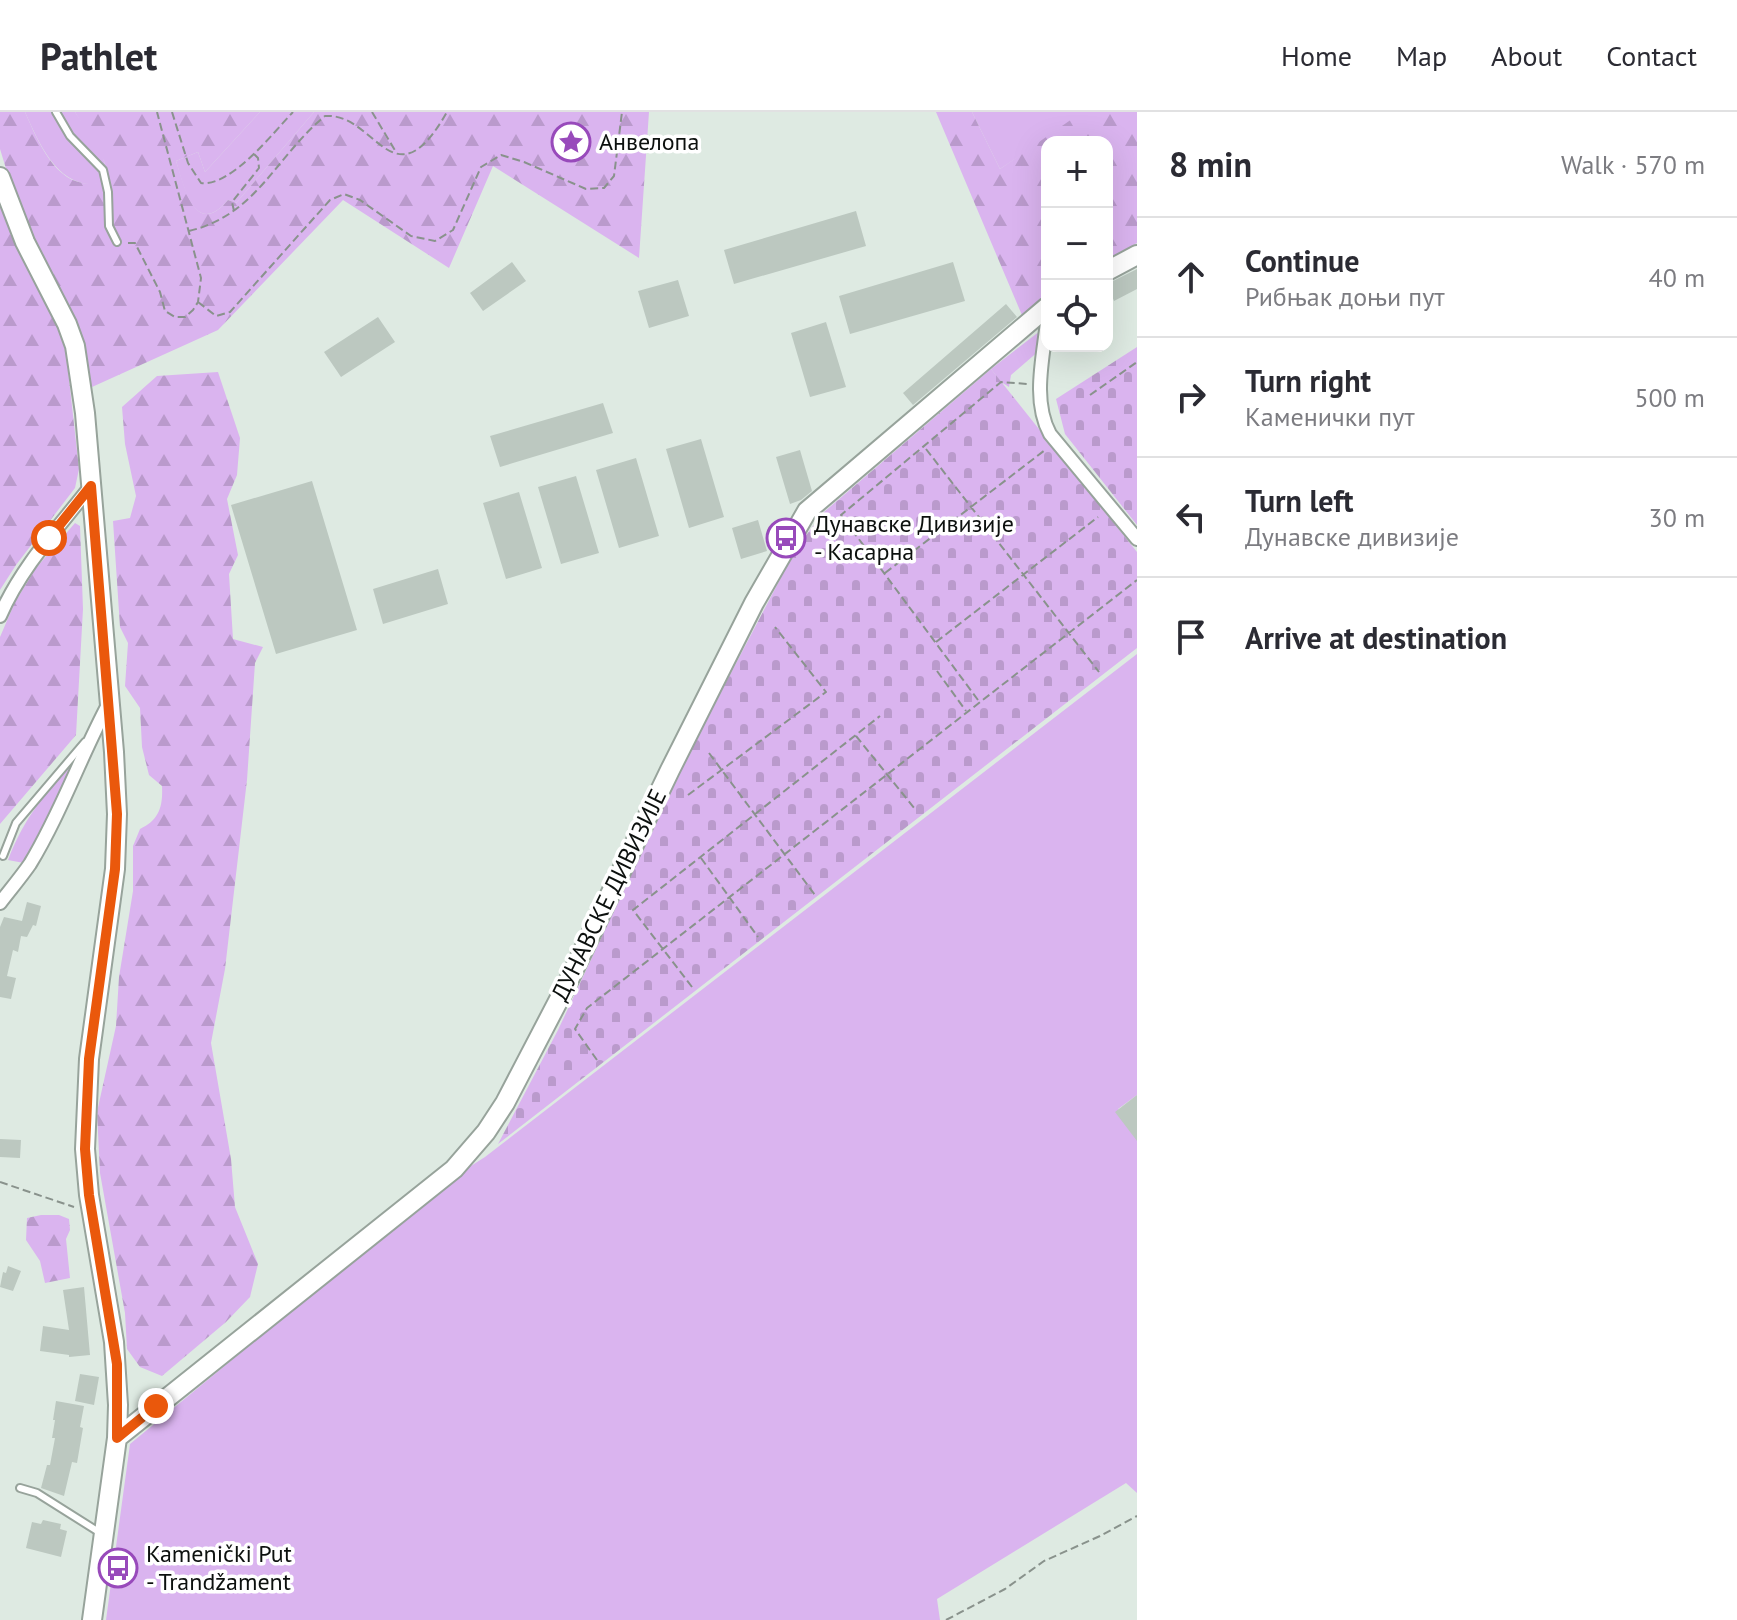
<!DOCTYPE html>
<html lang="en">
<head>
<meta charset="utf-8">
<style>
  body { margin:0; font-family:"PT Sans",sans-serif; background:#f7f7f7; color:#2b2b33 }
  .controls { position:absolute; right:24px; top:24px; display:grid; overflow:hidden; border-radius:16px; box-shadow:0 8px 32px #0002 }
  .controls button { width:72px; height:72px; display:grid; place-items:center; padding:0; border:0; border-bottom:2px solid #e1e1e2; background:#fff; color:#2b2b33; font:40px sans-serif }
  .stop { position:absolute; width:24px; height:24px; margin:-18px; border:6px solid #ea580c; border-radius:50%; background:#fff }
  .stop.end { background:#ea580c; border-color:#fff; box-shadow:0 2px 8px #0008 }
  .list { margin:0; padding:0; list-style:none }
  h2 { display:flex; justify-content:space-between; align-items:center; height:104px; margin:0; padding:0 32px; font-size:34px }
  h2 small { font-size:26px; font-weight:400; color:#7c7c81 }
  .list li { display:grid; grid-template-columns:52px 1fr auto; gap:24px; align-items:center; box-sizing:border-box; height:120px; padding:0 32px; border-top:2px solid #e1e1e2 }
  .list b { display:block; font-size:30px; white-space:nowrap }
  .list p { margin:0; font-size:26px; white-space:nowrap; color:#7c7c81 }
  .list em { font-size:26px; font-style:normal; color:#7c7c81 }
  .icon { flex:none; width:44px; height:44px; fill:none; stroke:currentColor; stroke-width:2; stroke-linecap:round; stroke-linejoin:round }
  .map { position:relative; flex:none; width:1137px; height:1508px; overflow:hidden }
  header { display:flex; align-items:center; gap:48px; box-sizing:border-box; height:112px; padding:0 40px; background:#fff; border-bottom:2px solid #e1e1e2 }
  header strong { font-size:38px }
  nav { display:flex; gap:44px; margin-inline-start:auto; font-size:28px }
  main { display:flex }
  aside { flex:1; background:#fff }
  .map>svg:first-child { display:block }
</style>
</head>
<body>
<header>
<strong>Pathlet</strong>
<nav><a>Home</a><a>Map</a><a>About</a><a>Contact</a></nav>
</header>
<main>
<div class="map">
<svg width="1137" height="1508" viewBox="0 0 1137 1508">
  <defs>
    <pattern id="forest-firs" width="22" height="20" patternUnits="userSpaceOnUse" patternTransform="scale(2)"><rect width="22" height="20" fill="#dab4ef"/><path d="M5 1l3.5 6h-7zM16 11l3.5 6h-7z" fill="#ba9acc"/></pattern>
    <pattern id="cemetery-stones" width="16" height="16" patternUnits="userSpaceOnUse" patternTransform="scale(2)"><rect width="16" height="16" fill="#dab4ef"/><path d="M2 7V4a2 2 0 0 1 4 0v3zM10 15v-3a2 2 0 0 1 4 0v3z" fill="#ba9acc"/></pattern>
  </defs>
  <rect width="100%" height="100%" fill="#deeae2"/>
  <path fill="#dab4ef" d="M25,0H75C87,18 111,47 106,70C61,83 40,34 25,0Z
    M260,0H314L236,91L228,88C195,127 184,75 176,49L198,40L205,60Z
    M972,0H1082L1083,2L1000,57Z
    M1040,219V238L1011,263L1009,275L1001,270L991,257Z
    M1137,542V983L1118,997L1137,1023V1381L1126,1371L937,1487L940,1508H106L130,1332L452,1066L485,1045Z
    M75,650L45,716L24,751L8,748C25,704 44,683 75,650Z"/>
  <path fill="url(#forest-firs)" d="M0,0H25C40,34 60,84 106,69L108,62L104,49L75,0H260L205,60L198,40L176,49C185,75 195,127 228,88L236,91L314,0H649L639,146L493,54L449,156L343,88L218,218L92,275L19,99L0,37Z
    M936,0H972L1000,57L1082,0H1137V131L1107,147V30H1047V185L1024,208Z
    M0,89L17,134L58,215L66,240L79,357L75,376L16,453L0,478Z
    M218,260L240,326L237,363L227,387L238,443L229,462L233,527L263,535L255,551L247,668L225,857L211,931L231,1047L235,1095L258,1152L250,1185L226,1210L162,1264L140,1255L127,1237L125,1201L100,1061L97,1000L116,914L119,865L133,779V734L140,717C159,708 163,695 162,674L149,663L142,635L140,596L125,574L128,531L120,515L113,409L130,406L136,384L125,332L122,295L157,264Z
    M75,411L80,414L83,497L76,623L0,712V525L15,490L36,456Z
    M41,1103H59L69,1107L70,1118L66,1127L70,1166L45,1171L40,1149L26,1128L27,1106Z"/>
  <path fill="url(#cemetery-stones)" d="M1137,235V413L1065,322L1056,287Z
    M991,257L1137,440V536L498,1032L558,918L680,658L797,435L824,400Z"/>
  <path fill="#bcc8c0" d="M856,99L866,134L734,172L724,138Z
    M512,150L526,169L483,199L470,181Z
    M953,150L965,189L850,222L839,184Z
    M1137,157V177L1114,189L1107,172Z
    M678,168L689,204L649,216L638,179Z
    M1006,192L1017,205L913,293L903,281Z
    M378,205L395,230L341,265L324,240Z
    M826,210L846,275L810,285L791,221Z
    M603,291L613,321L500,355L490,324Z
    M701,327L724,405L689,416L666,337Z
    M800,338L812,379L801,388L790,392L776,345Z
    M636,346L659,424L619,436L596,358Z
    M576,364L599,441L561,452L538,375Z
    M312,369L357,518L276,542L231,393Z
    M519,380L542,456L506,467L483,391Z
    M758,408L767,439L741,447L732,416Z
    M438,457L448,492L383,512L373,477Z
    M27,790L41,794L36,814L33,813L27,825L21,824L18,840L13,838L7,864L16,866L11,887L0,885V815L4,805L22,809Z
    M1137,983V1029L1115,1000Z
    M0,1027L21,1028L20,1046L0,1045Z
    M8,1154L21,1159L13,1179L0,1175L3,1160L6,1161Z
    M84,1175L90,1243L69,1245V1243L40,1239L43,1214L69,1218L63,1178Z
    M80,1262L99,1265L94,1293L75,1289Z
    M56,1289L84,1294L80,1315L83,1316L77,1351L72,1350L64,1384L41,1376L47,1353H50L55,1326H52L55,1308H53Z
    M43,1408L61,1412L60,1417L67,1419L61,1445L26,1436L32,1410L41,1412Z"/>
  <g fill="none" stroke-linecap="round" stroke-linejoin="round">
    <g stroke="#97a39b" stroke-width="10">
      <path id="lane" d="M56,0L70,24L103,58L108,80L109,114L117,130
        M3,744L16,711L85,630
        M20,1376L37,1381L102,1422"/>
    </g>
    <g stroke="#97a39b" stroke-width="16">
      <path id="street" d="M1047,210C1043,246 1032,289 1050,322L1137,427
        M0,504C21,455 59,415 91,374
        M0,791C10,778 21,765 30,752C61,701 81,643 109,591"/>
    </g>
    <g stroke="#97a39b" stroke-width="22">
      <path id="secondary" d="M0,65L25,130L67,212L75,234L85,301L114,640L117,702L115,757L89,947L85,1037L89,1083L114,1230L118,1293L117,1326L92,1508
        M1107,159L1137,143
        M117,1326L454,1057L486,1020L505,991L566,874L670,658L754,491L807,399L1047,195"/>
    </g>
    <path stroke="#89928c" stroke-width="2" stroke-dasharray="8 4" stroke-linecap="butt" d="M172,0L188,51L201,71C231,75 273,21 293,0
      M372,0L396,40
      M234,99L232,90L259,56L258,46L254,42
      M189,119C257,103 276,44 325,4C376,0 393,95 447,0
      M128,131H135L160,180L165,199L175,205H185L193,198L198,190L201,166L157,0
      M198,190L216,204L230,200L330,88L344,82L360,88L411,124L435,129L453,118L481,55L501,43L524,50L586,77L604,76L614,64L622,0
      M1090,283L1137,250
      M926,337L1099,560
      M885,461L1045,338
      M936,530L1098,405
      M937,559L966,599
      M978,588L841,403L1001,270L1028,272
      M856,624L915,697
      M709,641L815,783
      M688,683L826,580L775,515
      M701,746L758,825
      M692,875L633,798L880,604
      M597,948L575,917L587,896L1137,468
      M0,1070L74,1095
      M946,1508L1005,1477L1044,1449L1100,1424L1137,1404"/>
    <use href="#lane" stroke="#fff" stroke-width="6"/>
    <use href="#street" stroke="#fff" stroke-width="12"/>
    <use href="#secondary" stroke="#fff" stroke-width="18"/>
  </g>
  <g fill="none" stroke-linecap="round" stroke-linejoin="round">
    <path stroke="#ea580c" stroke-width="10" d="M49,426L91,374L117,702L115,757L89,947L85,1037L89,1083L117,1252V1326L156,1294"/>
  </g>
  <defs>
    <g id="sight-ring" transform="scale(2)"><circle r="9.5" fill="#fff" stroke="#984abb" stroke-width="1.5"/><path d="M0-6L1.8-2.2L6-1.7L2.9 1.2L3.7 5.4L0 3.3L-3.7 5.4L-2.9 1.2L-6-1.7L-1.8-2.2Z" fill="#984abb"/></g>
    <g id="bus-ring" transform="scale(2)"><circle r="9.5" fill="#fff" stroke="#984abb" stroke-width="1.5"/><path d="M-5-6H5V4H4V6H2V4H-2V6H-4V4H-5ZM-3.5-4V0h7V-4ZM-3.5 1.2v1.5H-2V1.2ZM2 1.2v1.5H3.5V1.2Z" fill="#984abb"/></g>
  </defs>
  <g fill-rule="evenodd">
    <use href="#sight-ring" x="571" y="30"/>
    <use href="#bus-ring" x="786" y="426"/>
    <use href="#bus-ring" x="118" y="1456"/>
  </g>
  <g text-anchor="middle" stroke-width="7" stroke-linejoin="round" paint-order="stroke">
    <g font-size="24" fill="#0c100e" stroke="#fff" text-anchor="start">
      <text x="599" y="38">Анвелопа</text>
      <text x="814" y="420">Дунавске Дивизије<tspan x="814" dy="28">- Касарна</tspan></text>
      <text x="146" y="1450">Kamenički Put<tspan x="146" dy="28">- Trandžament</tspan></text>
    </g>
    <g font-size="24" fill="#0c100e" stroke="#fff">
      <text transform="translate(609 783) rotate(-64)" y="8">ДУНАВСКЕ ДИВИЗИЈЕ</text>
    </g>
  </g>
</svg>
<div class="controls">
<button>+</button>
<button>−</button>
<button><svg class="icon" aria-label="locate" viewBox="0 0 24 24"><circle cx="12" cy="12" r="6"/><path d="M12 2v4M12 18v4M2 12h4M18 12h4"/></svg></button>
</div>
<div class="stop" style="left:49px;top:426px"></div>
<div class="stop end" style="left:156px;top:1294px"></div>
</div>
<aside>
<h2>8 min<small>Walk · 570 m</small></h2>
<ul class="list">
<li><svg class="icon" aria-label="ahead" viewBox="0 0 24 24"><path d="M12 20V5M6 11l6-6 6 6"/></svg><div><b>Continue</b><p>Рибњак доњи пут</p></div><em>40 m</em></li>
<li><svg class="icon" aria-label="right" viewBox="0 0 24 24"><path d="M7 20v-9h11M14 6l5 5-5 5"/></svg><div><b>Turn right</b><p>Каменички пут</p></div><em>500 m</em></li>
<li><svg class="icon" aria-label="left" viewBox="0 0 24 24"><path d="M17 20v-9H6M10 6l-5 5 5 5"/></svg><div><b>Turn left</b><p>Дунавске дивизије</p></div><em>30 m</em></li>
<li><svg class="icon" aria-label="arrive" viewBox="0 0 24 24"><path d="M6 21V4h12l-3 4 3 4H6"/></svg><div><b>Arrive at destination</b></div></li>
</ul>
</aside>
</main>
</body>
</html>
